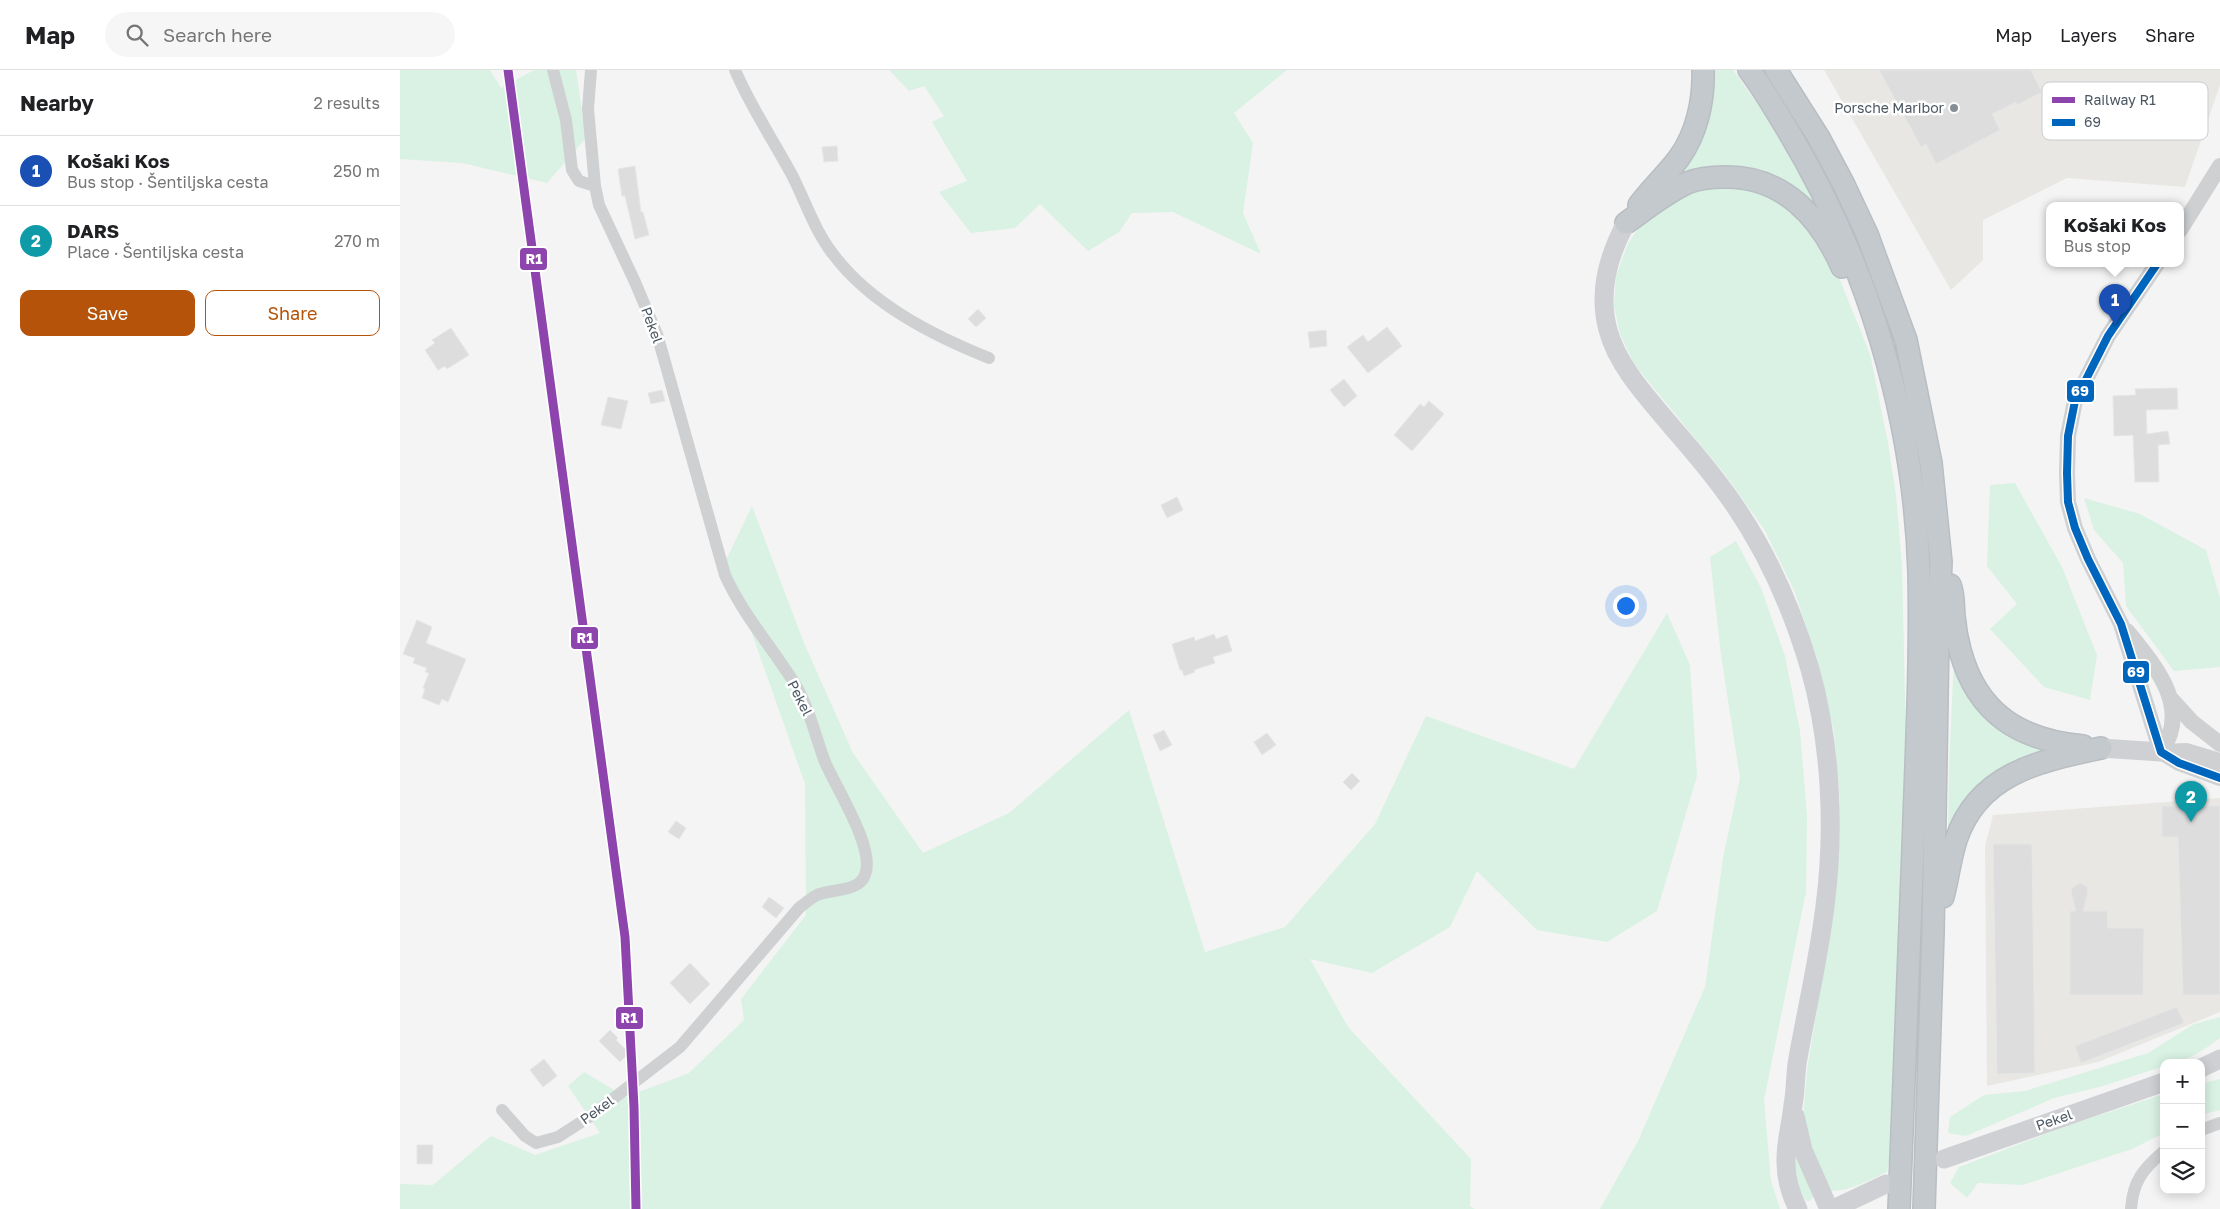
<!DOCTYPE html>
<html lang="en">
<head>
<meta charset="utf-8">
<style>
  body { margin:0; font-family:"Golos Text",sans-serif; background:#f6f6f6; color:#202124 }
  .controls { position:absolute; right:15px; bottom:15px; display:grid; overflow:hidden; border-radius:10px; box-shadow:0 2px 12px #0003 }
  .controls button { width:45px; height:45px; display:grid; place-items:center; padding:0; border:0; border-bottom:1px solid #e0e0e0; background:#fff; color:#202124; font:25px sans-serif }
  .you { position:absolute; left:1225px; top:535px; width:18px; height:18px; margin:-12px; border:4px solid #fff; border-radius:50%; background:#1a73e8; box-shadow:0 0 0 8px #1a73e833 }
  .badge { display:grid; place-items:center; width:32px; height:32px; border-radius:50%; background:#b45309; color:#fff; font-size:16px; font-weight:700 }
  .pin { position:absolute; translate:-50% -41px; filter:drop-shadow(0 1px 2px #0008) }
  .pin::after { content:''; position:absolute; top:26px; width:18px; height:15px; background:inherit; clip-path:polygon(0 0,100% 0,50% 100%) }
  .popup { position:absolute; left:1646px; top:132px; width:138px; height:65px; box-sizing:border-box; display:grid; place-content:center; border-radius:10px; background:#fff; filter:drop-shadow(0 1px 4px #0005); font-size:16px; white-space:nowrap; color:#757577 }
  .popup b { font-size:19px; color:#202124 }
  .popup::after { content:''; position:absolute; left:50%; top:100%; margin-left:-10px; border:10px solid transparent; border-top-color:#fff }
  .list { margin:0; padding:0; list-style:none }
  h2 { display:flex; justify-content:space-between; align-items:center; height:65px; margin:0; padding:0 20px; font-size:21px }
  h2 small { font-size:16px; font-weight:400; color:#757577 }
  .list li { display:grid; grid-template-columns:32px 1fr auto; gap:15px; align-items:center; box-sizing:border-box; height:70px; padding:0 20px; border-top:1px solid #e0e0e0 }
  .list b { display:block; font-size:19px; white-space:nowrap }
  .list p { margin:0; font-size:16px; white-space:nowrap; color:#757577 }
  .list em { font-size:16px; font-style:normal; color:#757577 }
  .actions { display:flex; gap:10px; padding:15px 20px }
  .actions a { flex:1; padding:11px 0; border:1px solid #b45309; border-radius:10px; text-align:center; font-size:18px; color:#b45309 }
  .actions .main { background:#b45309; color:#fff }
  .icon { flex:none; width:28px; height:28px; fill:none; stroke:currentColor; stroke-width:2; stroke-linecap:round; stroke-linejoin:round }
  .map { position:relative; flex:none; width:1820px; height:1139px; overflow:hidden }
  header { display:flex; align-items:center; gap:30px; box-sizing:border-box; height:70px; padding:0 25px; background:#fff; border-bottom:1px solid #e0e0e0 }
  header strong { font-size:24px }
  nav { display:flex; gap:28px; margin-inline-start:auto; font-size:18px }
  .search { width:350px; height:45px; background:#f6f6f6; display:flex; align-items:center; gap:12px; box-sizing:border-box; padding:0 18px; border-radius:28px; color:#757577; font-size:19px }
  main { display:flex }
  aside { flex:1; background:#fff }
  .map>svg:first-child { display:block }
</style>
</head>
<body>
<header>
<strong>Map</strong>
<div class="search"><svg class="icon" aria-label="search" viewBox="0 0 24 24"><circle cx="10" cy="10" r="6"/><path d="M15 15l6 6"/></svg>Search here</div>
<nav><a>Map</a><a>Layers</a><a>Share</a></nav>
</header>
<main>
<aside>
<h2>Nearby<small>2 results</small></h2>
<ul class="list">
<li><span class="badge" style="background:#1a4fb4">1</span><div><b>Košaki Kos</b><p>Bus stop · Šentiljska cesta</p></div><em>250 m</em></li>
<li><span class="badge" style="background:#0f9aa8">2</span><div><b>DARS</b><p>Place · Šentiljska cesta</p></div><em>270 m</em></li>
</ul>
<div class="actions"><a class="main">Save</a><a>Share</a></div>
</aside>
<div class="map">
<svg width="1820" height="1139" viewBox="0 0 1820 1139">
  <rect width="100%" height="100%" fill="#f4f4f4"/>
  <path fill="#e8e7e3" d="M1424,0H1820V15L1785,117L1667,108L1583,150V190L1551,220Z
    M1820,728V942L1698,992L1587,1016L1585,776L1593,745Z"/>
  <path fill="#d9f2e3" d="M0,0H90L101,18L134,0H176L186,68L147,113L62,93L0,89Z
    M489,0H887L834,43L853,73L843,143L861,184L773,142L732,143L719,162L688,181L640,134L615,158L571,163L539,122L567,111L532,52L544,46L524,16L509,21Z
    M1310,0H1333C1367,46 1397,92 1422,143L1380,113L1261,122Z
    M1347,116L1393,137L1427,178L1470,284L1488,373L1496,425L1502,496L1507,714L1491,1082L1487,1102C1469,1110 1451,1121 1431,1121L1408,1077L1403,1049L1407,1000L1430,862L1436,806L1440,732L1434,662L1419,595L1394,520L1364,459L1327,407L1234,294L1220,264L1214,236L1216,206L1228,173L1246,148L1298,117Z
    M1615,413L1662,497L1697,585L1690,630L1644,617L1590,559L1617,534L1587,496L1590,415Z
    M1684,428L1740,444L1806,480L1820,528V597L1774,601L1726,536L1723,493L1694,460Z
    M352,436L404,573L453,683L523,783L609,743L729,640L805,882L885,857L975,754L1026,646L1174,699L1267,543L1290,595L1297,706L1257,841L1207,872L1137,860L1077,801L1050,857L972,903L910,889L948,957L1071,1089L1070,1136L1075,1139H0V1114L33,1115L91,1066L135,1085L200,1063L168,1016L184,1002L226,1027L289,1003L344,950L341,929L406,845L405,714L326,490Z
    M1336,471L1361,518L1385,586L1400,661L1407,746L1406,822L1364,1030L1371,1111L1380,1139H1200L1238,1071L1305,917L1323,788L1340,708L1321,585L1310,487Z
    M1554,588L1563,604L1654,677L1548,769L1549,697Z
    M1820,947V968C1802,981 1786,993 1764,993V996L1703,1016L1654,1028L1566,1066L1548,1063L1550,1047L1584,1025L1625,1021L1748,983L1794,954Z
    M1820,1009V1040L1801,1045V1014Z
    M1764,1024V1063L1732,1079L1623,1115L1578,1113L1567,1128L1550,1113L1559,1097L1667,1056Z
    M1395,1083L1403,1093L1413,1127L1410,1131H1406C1396,1119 1395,1098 1395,1083Z"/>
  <path fill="#ddddde" stroke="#e5e6e7" d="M1479,0H1631L1642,22L1617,35L1616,32L1592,44L1600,60L1536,94L1526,74L1521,77Z
    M437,76L438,91L424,92L422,77Z
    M235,96L241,142H243L249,165L235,169L225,126H222L218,99Z
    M578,239L586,248L576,257L568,249Z
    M987,257L1002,276L968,303L947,277L963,265L968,272Z
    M51,258L69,285L47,299L45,296L38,300L25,280L35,273L32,270Z
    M926,260L927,276L910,278L908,262Z
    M944,309L957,326L944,337L930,320Z
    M1777,318L1778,339L1746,340L1747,364L1768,361L1770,374L1758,375L1759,412H1735L1733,365L1714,366L1713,326L1736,325L1735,319Z
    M262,320L265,331L251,334L248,323Z
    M208,327L228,331L221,359L201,355Z
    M1029,331L1044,344L1012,381L994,365L1020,334L1024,337Z
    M777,427L783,440L767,448L761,435Z
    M17,550L32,557L26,573L66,589L48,632L42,629L39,635L22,628L25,619L23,618L29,603L25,602L27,598L13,593L15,588L3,584Z
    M814,564L816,569L827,565L832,581L813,587L815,593L794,600L795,602L784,606L782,600H780L772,574L794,567L795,571Z
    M764,660L772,675L760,681L753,665Z
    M867,663L876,675L862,685L854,672Z
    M952,703L960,711L951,720L943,712Z
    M1762,736H1820V925H1783L1778,767H1762Z
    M276,751L286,758L279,769L268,762Z
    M1593,774H1632L1635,1003L1597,1004Z
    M1680,813L1687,817L1688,822L1683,841H1707L1708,858H1744L1743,925H1670V841H1676L1671,822L1672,818Z
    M369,827L384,838L376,848L362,837Z
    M290,893L310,914L290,934L270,913Z
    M1777,937L1784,953L1681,993L1675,976Z
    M210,960L218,968L216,970L229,983L220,992L199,971Z
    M144,989L157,1006L143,1017L130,1000Z
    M17,1075H33L32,1094H17Z"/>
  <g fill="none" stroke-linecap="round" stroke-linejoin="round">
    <g stroke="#b9bec3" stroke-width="24">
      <path id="trunk" d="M1349,0C1362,17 1373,36 1384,54C1466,188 1514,344 1519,502C1521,594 1516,687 1513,779C1508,899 1504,1019 1499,1139
        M1376,0L1419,68L1444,115L1467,164L1506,270L1531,393L1541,492L1538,568L1533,863L1524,1139
        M1239,135C1252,118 1267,104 1279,88C1297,63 1304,30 1303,0
        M1226,153C1246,139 1265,123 1287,113C1299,108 1313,107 1325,107C1383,106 1420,147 1442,197
        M1550,515C1554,525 1553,536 1554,546C1555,557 1557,569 1560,580C1577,644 1620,670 1683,676
        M1543,827C1548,808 1550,789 1556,770C1578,703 1640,691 1701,678"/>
    </g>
    <path stroke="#ced0d2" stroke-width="12" d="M153,0L166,50L172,100L179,111L195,116
      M335,0C351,38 374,71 393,107C406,133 415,161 433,184C470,234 534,266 589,288
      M102,1040L125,1066L136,1073L158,1067L192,1045L280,977L399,838C404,834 411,828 417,825C431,819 459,822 465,805C476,779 436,718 425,692C415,666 410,639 395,614C372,577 343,545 325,505L257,264L235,212L199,135L195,116L188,39L191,0
      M1801,1060L1820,1053
      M1731,1139C1733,1111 1743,1099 1764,1081"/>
    <path stroke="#ced0d2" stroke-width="16" d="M1780,160L1820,96
      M1757,194L1708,266L1675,331L1668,366L1667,403L1668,432L1675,458L1688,489L1721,554L1761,682L1779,693L1820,708
      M1727,561C1755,596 1792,637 1761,682
      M1771,629L1792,652L1820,674
      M1761,682L1786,681L1820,691"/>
    <path stroke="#ced0d4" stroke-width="19" d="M1226,153C1208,186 1198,223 1208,260C1218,297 1248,328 1272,357C1294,382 1316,408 1335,436C1369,486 1393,541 1410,599C1431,674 1435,759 1425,836C1419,887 1407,937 1398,988C1395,1003 1396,1020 1393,1035C1391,1055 1385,1074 1386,1093C1386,1109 1391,1125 1398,1139
      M1701,678L1761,682
      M1801,998L1820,989
      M1395,1046L1403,1080L1429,1139
      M1544,1089L1764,1012
      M1433,1139L1486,1114"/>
    <use href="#trunk" stroke="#c4c9cd" stroke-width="21"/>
    <g stroke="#fff" stroke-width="11">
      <path id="bus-1" d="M1757,194L1708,266L1675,331L1668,366L1667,403L1668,432L1675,458L1688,489L1721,554L1761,682L1779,693L1820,708"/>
    </g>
    <use href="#bus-1" stroke="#0065bd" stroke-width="8"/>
    <g stroke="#fff" stroke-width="12">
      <path id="rail-1" d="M108,0L225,867L234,1037L236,1139"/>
    </g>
    <use href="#rail-1" stroke="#8e44ad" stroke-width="9"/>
  </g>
  <circle fill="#868d94" stroke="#fff" stroke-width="2" cx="1554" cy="38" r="5"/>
  <g text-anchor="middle" stroke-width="5" stroke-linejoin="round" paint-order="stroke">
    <g font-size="14" fill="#4a5661" stroke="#fff" text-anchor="end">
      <text x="1544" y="43">Porsche Maribor</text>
    </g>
    <g font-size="14" fill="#4a5661" stroke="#fff">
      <text transform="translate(252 255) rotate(70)" y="5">Pekel</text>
      <text transform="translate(400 628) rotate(63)" y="5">Pekel</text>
      <text transform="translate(197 1040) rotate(-36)" y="5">Pekel</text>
      <text transform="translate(1654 1050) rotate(-19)" y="5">Pekel</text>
    </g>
  </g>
  <rect x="1642" y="12" width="166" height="58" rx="8" fill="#fff" stroke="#c9ccd0" stroke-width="1"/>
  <rect x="1652" y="27" width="23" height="6" fill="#8e44ad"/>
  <rect x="1652" y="49" width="23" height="7" fill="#0065bd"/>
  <g font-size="14" fill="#4a5661">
    <text x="1684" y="35">Railway R1</text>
    <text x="1684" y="57">69</text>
  </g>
  <g stroke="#fff" stroke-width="2">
    <rect x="119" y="177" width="29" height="24" rx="5" fill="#8e44ad"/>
    <rect x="1666" y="309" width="29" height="24" rx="5" fill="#0065bd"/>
    <rect x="170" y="556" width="29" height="24" rx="5" fill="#8e44ad"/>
    <rect x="1722" y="590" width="28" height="24" rx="5" fill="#0065bd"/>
    <rect x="215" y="936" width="29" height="24" rx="5" fill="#8e44ad"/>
  </g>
  <g font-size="14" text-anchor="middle" font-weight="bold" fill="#fff">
    <text x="134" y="194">R1</text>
    <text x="1680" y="326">69</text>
    <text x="185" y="573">R1</text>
    <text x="1736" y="607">69</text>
    <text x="229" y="953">R1</text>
  </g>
</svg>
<div class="controls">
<button>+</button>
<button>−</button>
<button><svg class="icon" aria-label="layers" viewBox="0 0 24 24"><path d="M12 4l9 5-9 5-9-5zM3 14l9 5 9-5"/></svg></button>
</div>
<div class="you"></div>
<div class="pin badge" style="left:1715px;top:255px;background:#1a4fb4">1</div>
<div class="popup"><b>Košaki Kos</b>Bus stop</div>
<div class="pin badge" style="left:1791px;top:752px;background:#0f9aa8">2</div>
</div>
</main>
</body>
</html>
